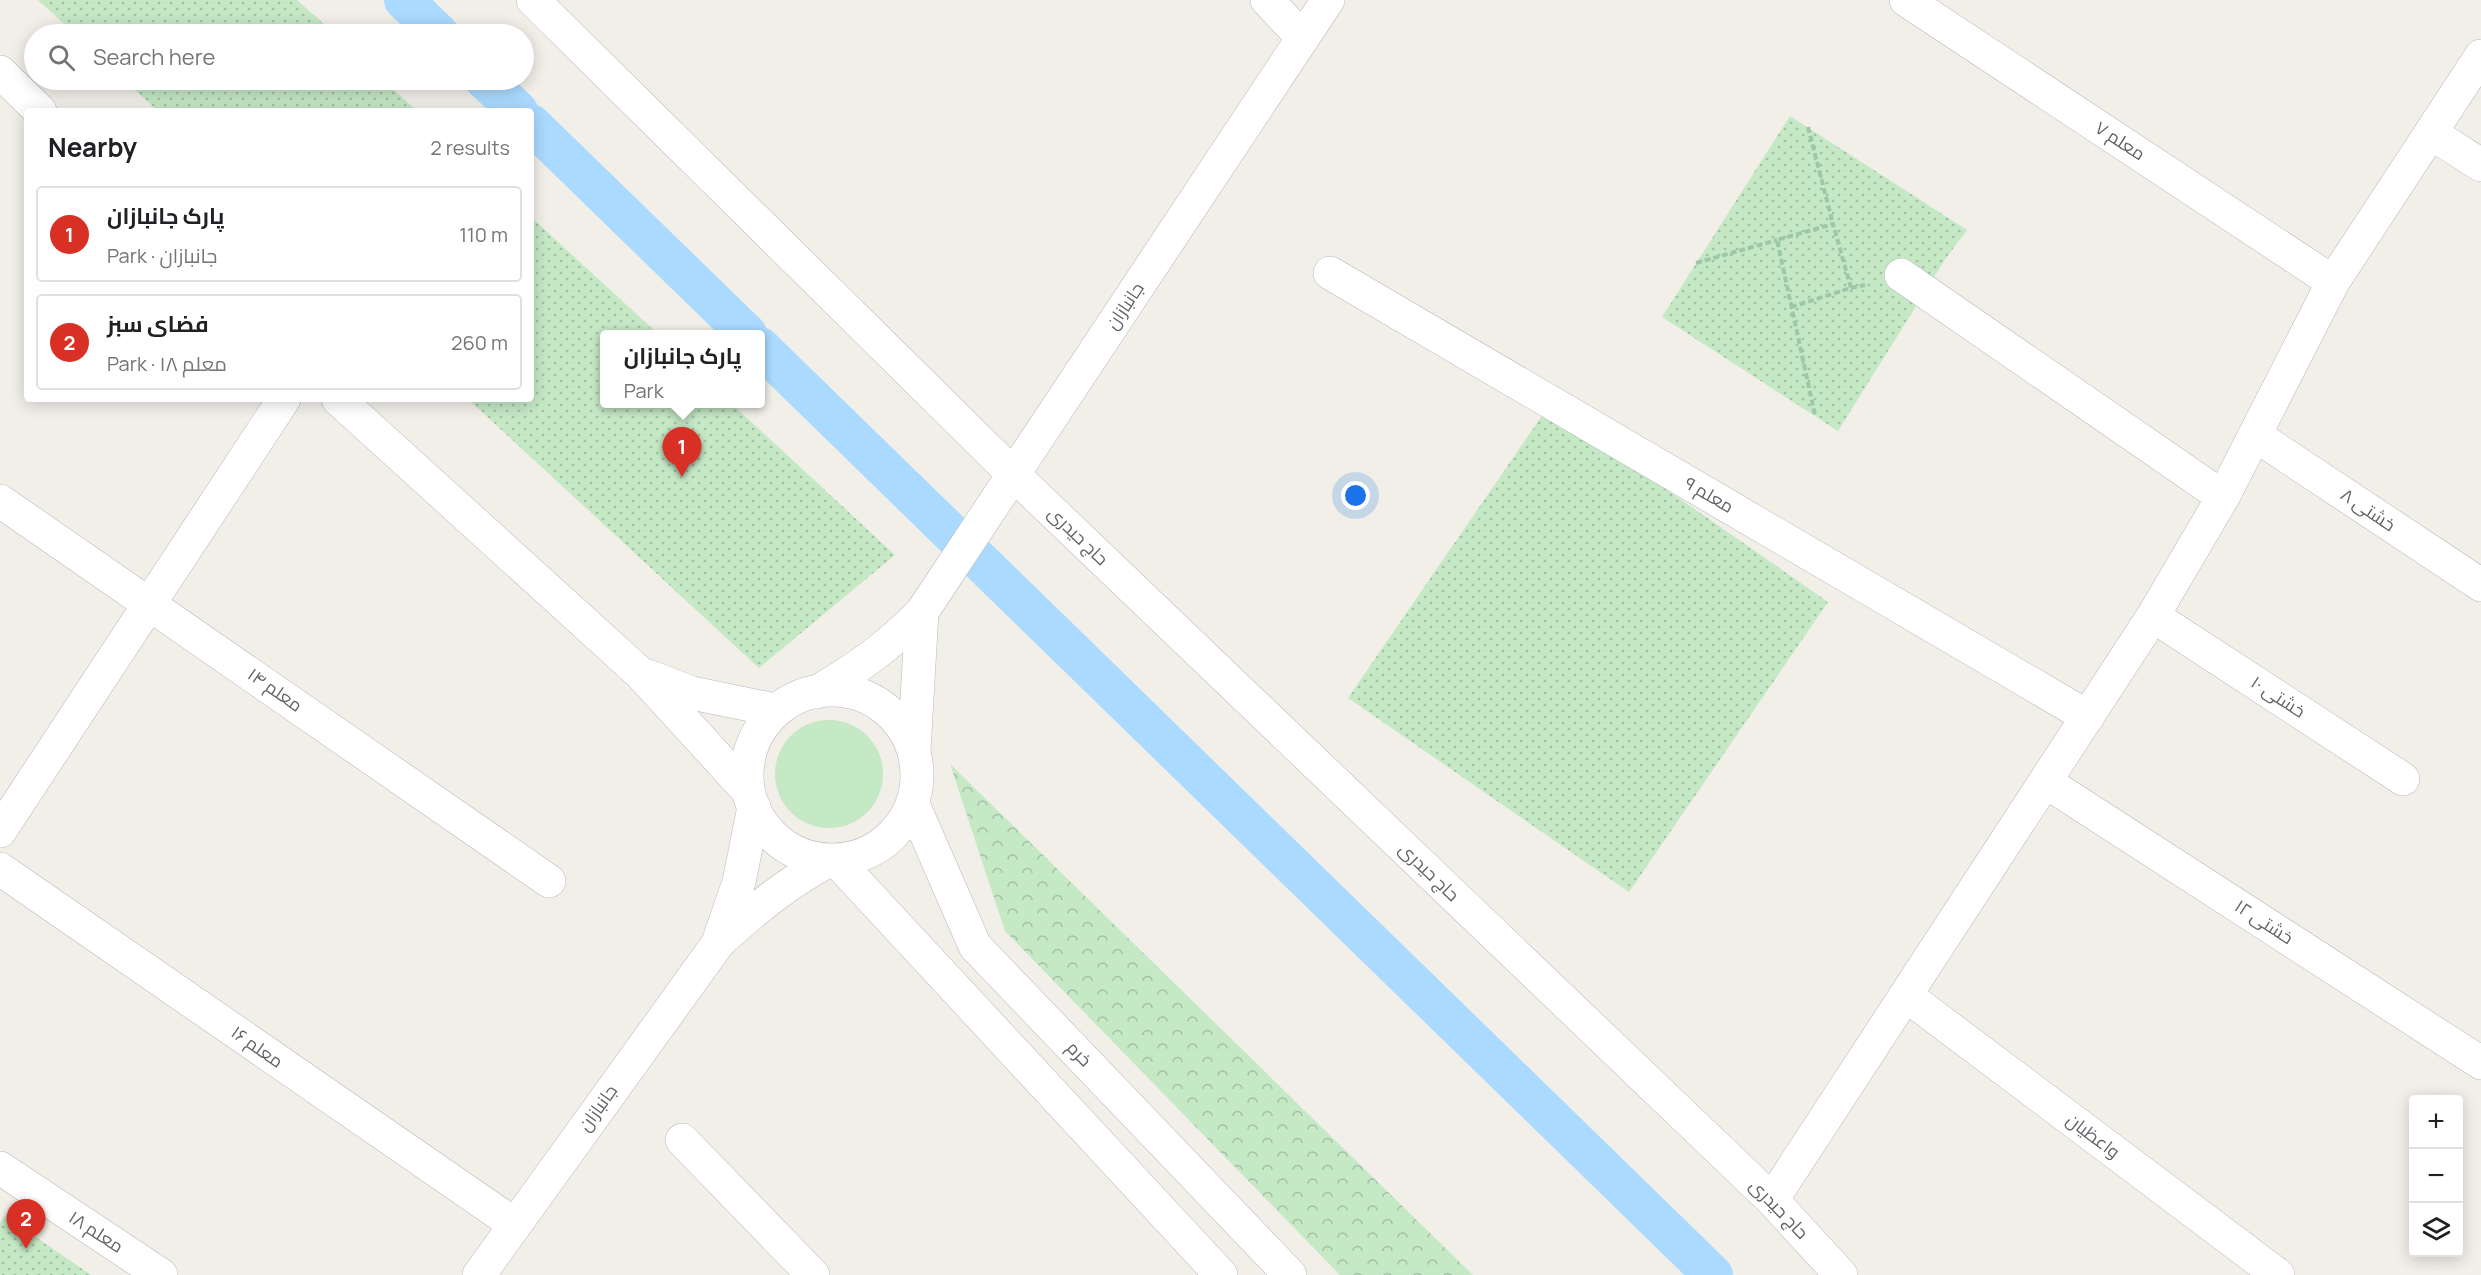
<!DOCTYPE html>
<html lang="en">
<head>
<meta charset="utf-8">
<style>
  body { margin:0; font-family:Manrope,Cairo,sans-serif; background:#f2f2f2; color:#202124 }
  .controls { position:absolute; right:18px; bottom:18px; display:grid; overflow:hidden; border-radius:6px; box-shadow:0 3px 15px #0003 }
  .controls button { width:54px; height:54px; display:grid; place-items:center; padding:0; border:0; border-bottom:2px solid #e0e0e0; background:#fff; color:#202124; font:30px sans-serif }
  .you { position:absolute; left:1356px; top:496px; width:21px; height:21px; margin:-15px; border:4px solid #fff; border-radius:50%; background:#1a73e8; box-shadow:0 0 0 9px #1a73e833 }
  .badge { display:grid; place-items:center; width:39px; height:39px; border-radius:50%; background:#d93025; color:#fff; font-size:20px; font-weight:700 }
  .pin { position:absolute; translate:-50% -50px; filter:drop-shadow(0 2px 3px #0008) }
  .pin::after { content:''; position:absolute; top:32px; width:21px; height:18px; background:inherit; clip-path:polygon(0 0,100% 0,50% 100%) }
  .popup { position:absolute; left:600px; top:330px; width:165px; height:78px; box-sizing:border-box; display:grid; place-content:center; border-radius:6px; background:#fff; filter:drop-shadow(0 2px 4px #0005); font-size:20px; white-space:nowrap; color:#757577 }
  .popup b { font-size:22px; color:#202124 }
  .popup::after { content:''; position:absolute; left:50%; top:100%; margin-left:-12px; border:12px solid transparent; border-top-color:#fff }
  .list { margin:0; padding:0; list-style:none }
  h2 { display:flex; justify-content:space-between; align-items:center; height:78px; margin:0; padding:0 24px; font-size:26px }
  h2 small { font-size:20px; font-weight:400; color:#757577 }
  .list li { display:grid; grid-template-columns:39px 1fr auto; gap:18px; align-items:center; box-sizing:border-box; height:96px; margin:0 12px 12px; padding:0 12px; border:2px solid #e0e0e0; border-radius:6px }
  .list b { display:block; font-size:22px; white-space:nowrap }
  .list p { margin:0; font-size:20px; white-space:nowrap; color:#757577 }
  .list em { font-size:20px; font-style:normal; color:#757577 }
  .icon { flex:none; width:33px; height:33px; fill:none; stroke:currentColor; stroke-width:2; stroke-linecap:round; stroke-linejoin:round }
  .map { position:relative; flex:none; width:2481px; height:1275px; overflow:hidden }
  .search { position:absolute; background:#fff; box-shadow:0 3px 15px #0003; left:24px; top:24px; width:510px; height:66px; display:flex; align-items:center; gap:15px; box-sizing:border-box; padding:0 21px; border-radius:33px; color:#757577; font-size:22px }
  .panel { position:absolute; background:#fff; box-shadow:0 3px 15px #0003; left:24px; top:108px; width:510px; height:294px; border-radius:6px }
  .map>svg:first-child { display:block }
</style>
</head>
<body>
<div class="map">
<svg width="2481" height="1275" viewBox="0 0 2481 1275">
  <defs>
    <pattern id="forest-crowns" width="20" height="18" patternUnits="userSpaceOnUse" patternTransform="scale(1.5)"><rect width="20" height="18" fill="#c5e8c5"/><path d="M2 6a3 3 0 1 1 6 0M12 15a3 3 0 1 1 6 0" fill="none" stroke="#a3c0a4"/></pattern>
    <pattern id="park-dots" width="8" height="8" patternUnits="userSpaceOnUse" patternTransform="scale(1.5)"><rect width="8" height="8" fill="#c5e8c5"/><path d="M2 2h.1M6 6h.1" fill="none" stroke="#a3c0a4" stroke-width="1.8" stroke-linecap="round"/></pattern>
  </defs>
  <rect width="100%" height="100%" fill="#f1efe8"/>
  <path fill="#c5e8c5" d="M775 774a54 54 0 1 1 108 0a54 54 0 1 1-108 0Z"/>
  <path fill="url(#forest-crowns)" d="M950,764L1473,1275H1340L1005,931Z"/>
  <path fill="url(#park-dots)" d="M38,0H297L335,34H75Z
    M124,80H383L417,111H158Z
    M1790,116L1967,230L1946,258L1838,431L1662,317Z
    M531,217L658,334H604V404H732L895,555L759,668L468,399H531Z
    M1548,407L1828,602L1629,892L1348,698Z
    M5,1216L91,1275H0V1223Z"/>
  <g fill="none" stroke-linecap="round" stroke-linejoin="round">
    <path stroke="#aadaff" stroke-width="40" d="M404,0L439,34
      M485,80L518,111
      M531,124L747,334
      M760,347L1713,1275"/>
    <g stroke="#b5b8bc" stroke-width="34">
      <path id="minor" d="M533,0L1013,474L1772,1200L1841,1275
        M1267,0L1303,38
        M1906,0L2333,282
        M0,72L40,111
        M2431,133L2481,165
        M1330,273L2088,717
        M1901,275L2223,497L2333,282L2481,56
        M338,399L641,674L748,791
        M2255,435L2481,585
        M0,501L549,881
        M2153,616L2403,779
        M648,676L692,693L775,710
        M747 775a85 85 0 1 1 170 0a85 85 0 1 1-170 0Z
        M817,692C858,668 889,646 922,612L1328,0
        M914,750L922,612
        M2046,782L2481,1063
        M913,804L975,946L1290,1275
        M0,831L284,399
        M836,860L1221,1275
        M0,869L514,1224
        M719,940L739,882L754,807
        M1907,996L2278,1275
        M682,1140L813,1275
        M0,1168L161,1275
        M1772,1200L2153,616L2223,497
        M479,1275L719,942C753,911 787,883 828,861"/>
    </g>
    <path stroke="#9cc7a9" stroke-width="4" stroke-dasharray="6 3" stroke-linecap="butt" d="M1808,127L1833,224
      M1696,263L1777,240
      M1851,288L1865,285
      M1791,307L1851,288L1833,224L1777,240L1815,415"/>
    <use href="#minor" stroke="#fff" stroke-width="33"/>
  </g>
  <g text-anchor="middle" stroke-width="4.5" stroke-linejoin="round" paint-order="stroke">
    <g font-size="18" fill="#5f6368" stroke="#fff">
      <text transform="translate(2120 141) rotate(33)" y="6">معلم ۷</text>
      <text transform="translate(1125 306) rotate(-56)" y="6">جانبازان</text>
      <text transform="translate(1709 495) rotate(30)" y="6">معلم ۹</text>
      <text transform="translate(2368 510) rotate(34)" y="6">خشتی ۸</text>
      <text transform="translate(1078 536) rotate(44)" y="6">حاج حیدری</text>
      <text transform="translate(275 690) rotate(35)" y="6">معلم ۱۴</text>
      <text transform="translate(2278 697) rotate(33)" y="6">خشتی ۱۰</text>
      <text transform="translate(1429 872) rotate(44)" y="6">حاج حیدری</text>
      <text transform="translate(2264 922) rotate(33)" y="6">خشتی ۱۲</text>
      <text transform="translate(257 1047) rotate(35)" y="6">معلم ۱۶</text>
      <text transform="translate(1079 1054) rotate(46)" y="6">خرم</text>
      <text transform="translate(598 1108) rotate(-54)" y="6">جانبازان</text>
      <text transform="translate(2093 1136) rotate(37)" y="6">واعظیان</text>
      <text transform="translate(1779 1209) rotate(46)" y="6">حاج حیدری</text>
      <text transform="translate(96 1232) rotate(33)" y="6">معلم ۱۸</text>
    </g>
  </g>
</svg>
<div class="controls">
<button>+</button>
<button>−</button>
<button><svg class="icon" aria-label="layers" viewBox="0 0 24 24"><path d="M12 4l9 5-9 5-9-5zM3 14l9 5 9-5"/></svg></button>
</div>
<div class="you"></div>
<div class="pin badge" style="left:682px;top:477px">1</div>
<div class="popup"><b>پارک جانبازان</b>Park</div>
<div class="pin badge" style="left:26px;top:1249px">2</div>
<div class="search"><svg class="icon" aria-label="search" viewBox="0 0 24 24"><circle cx="10" cy="10" r="6"/><path d="M15 15l6 6"/></svg>Search here</div>
<section class="panel">
<h2>Nearby<small>2 results</small></h2>
<ul class="list">
<li><span class="badge">1</span><div><b>پارک جانبازان</b><p>Park · جانبازان</p></div><em>110 m</em></li>
<li><span class="badge">2</span><div><b>فضای سبز</b><p>Park · معلم ۱۸</p></div><em>260 m</em></li>
</ul>
</section>
</div>
</body>
</html>
